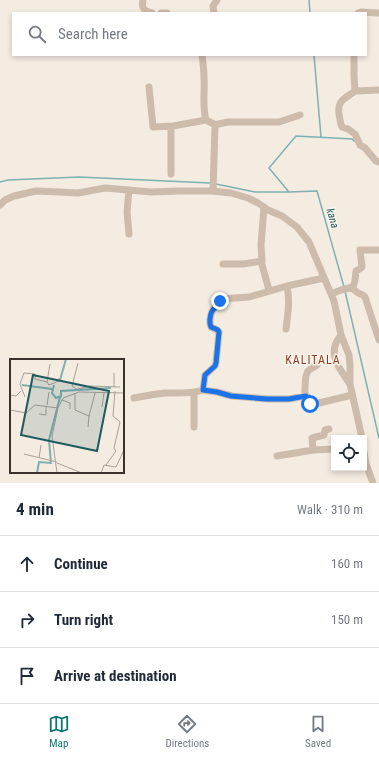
<!DOCTYPE html>
<html lang="en">
<head>
<meta charset="utf-8">
<style>
  body { margin:0; font-family:"Roboto Condensed",sans-serif; background:#f2f2f3; color:#1f2937 }
  .controls { position:absolute; right:12px; bottom:12px; display:grid; overflow:hidden; border-radius:0px; box-shadow:0 2px 6px #0003 }
  .controls button { width:36px; height:36px; display:grid; place-items:center; padding:0; border:0; border-bottom:1px solid #e0e1e3; background:#fff; color:#1f2937; font:20px sans-serif }
  .stop { position:absolute; width:12px; height:12px; margin:-9px; border:3px solid #1a73e8; border-radius:50%; background:#fff }
  .stop.end { background:#1a73e8; border-color:#fff; box-shadow:0 1px 4px #0008 }
  .list { margin:0; padding:0; list-style:none }
  h2 { display:flex; justify-content:space-between; align-items:center; height:52px; margin:0; padding:0 16px; font-size:17px }
  h2 small { font-size:13px; font-weight:400; color:#747a83 }
  .list li { display:grid; grid-template-columns:26px 1fr auto; gap:12px; align-items:center; box-sizing:border-box; height:56px; padding:0 16px; border-top:1px solid #e0e1e3 }
  .list b { display:block; font-size:15px; white-space:nowrap }
  .list em { font-size:13px; font-style:normal; color:#747a83 }
  .icon { flex:none; width:22px; height:22px; fill:none; stroke:currentColor; stroke-width:2; stroke-linecap:round; stroke-linejoin:round }
  .map { position:relative; flex:none; width:379px; height:483px; overflow:hidden }
  .search { position:absolute; background:#fff; box-shadow:0 2px 6px #0003; left:12px; right:12px; top:12px; height:44px; display:flex; align-items:center; gap:10px; box-sizing:border-box; padding:0 14px; border-radius:0px; color:#747a83; font-size:15px }
  .sheet { height:220px; background:#fff }
  nav { display:flex; justify-content:space-around; align-items:center; box-sizing:border-box; height:56px; border-top:1px solid #e0e1e3; background:#fff; font-size:11px; color:#747a83 }
  nav a { display:grid; justify-items:center; gap:2px }
  nav .on { color:#0f766e }
  .map>svg:first-child { display:block }
</style>
</head>
<body>
<div class="map">
<svg width="379" height="483" viewBox="0 0 379 483">
  <rect width="100%" height="100%" fill="#f4ebe1"/>
  <g fill="none" stroke-linecap="round" stroke-linejoin="round">
    <path stroke="#7fb0b2" stroke-width="1.5" d="M309,0L310,13
      M314,55L321,137
      M0,182L8,180L79,177L210,183
      M216,184L255,192H289
      M344,287L317,191L289,192L269,168L296,136L352,139L354,141
      M345,291L379,438"/>
    <path stroke="#cdbbac" stroke-width="7" d="M143,0C141,8 144,11 152,13
      M161,13H167
      M214,13L213,6L217,0
      M358,13L361,12L379,13
      M202,55C203,63 204,70 204,78C205,92 202,107 206,120L214,124L215,126L213,191
      M354,55V76L355,91C345,99 337,100 339,114C340,119 340,123 342,127L348,129L355,134L360,145L365,148L376,161L379,162
      M149,87L153,127L173,126L206,120
      M355,91L379,90
      M214,125L228,122H279L300,115
      M171,127V174
      M129,190L127,212L129,234
      M0,205L5,200L14,196L36,191L59,192L78,193L105,188L151,192L178,191H212L231,193L248,198L258,203L268,210L282,216L297,227L309,242L334,301L341,335L349,355L350,365V384L362,438
      M261,261L269,290
      M223,264H243L262,261L261,245L264,207
      M353,288C358,296 361,292 365,297L379,340
      M331,294L341,290L353,287L355,281L356,271L361,268L362,267L360,250H379
      M286,329C288,314 290,300 287,286
      M341,335C339,338 336,342 335,346C331,359 343,374 350,384
      M203,390L217,392L232,396L267,399H289L305,396H307L311,405L352,395
      M194,392V427
      M305,396C305,389 304,378 308,371C310,369 314,367 317,365
      M134,398C144,396 154,394 165,393C178,393 190,394 203,390L205,375L215,366L216,363L219,332L217,330L211,327C209,323 210,314 213,310C216,305 218,306 221,299L249,297L287,286L324,278
      M313,450L312,438L324,435L325,430L329,429
      M364,452L366,464L373,483
      M277,456L313,450L334,449"/>
  </g>
  <g fill="none" stroke-linecap="round" stroke-linejoin="round">
    <path stroke="#1a73e8" stroke-width="5" d="M220,301C219,306 215,307 212,311C210,315 209,323 211,327L218,330L219,332L216,363L215,366L205,375L203,390L217,392L231,396L267,399H289L306,396L310,404"/>
  </g>
  <g text-anchor="middle" stroke-width="3" stroke-linejoin="round" paint-order="stroke">
    <g font-size="11" font-style="italic" fill="#1f5a5e" stroke="#fbf5ee">
      <text transform="translate(333 218) rotate(74)" y="4">kana</text>
    </g>
    <g font-size="12" letter-spacing="1" fill="#8c3b22" stroke="#fbf5ee">
      <text x="313" y="364">KALITALA</text>
    </g>
  </g>
  <g transform="translate(10 359)">
    <rect width="114" height="114" fill="#f4ebe1"/>
    <path fill="none" stroke="#7fb0b2" stroke-width="2" d="M50,21L56,0M12,26L42,30M44,26L42,34L46,39L51,37V32L101,29M27,114L29,103L41,104L39,81L50,38"/>
    <path fill="none" stroke="#aaa098" stroke-width="1" d="M37,23L40,5M104,28V14M68,30L80,27L110,28M68,31L62,27L68,4M65,34V51L79,57L78,68M0,36L6,37L11,32M15,38L10,25L14,14L25,15V20L37,23L39,26L49,22V19M52,41L60,44V50M37,46L39,33M92,48L94,34M0,51L16,54L25,46L48,49M29,55L36,56V48M79,57L85,34M14,95L47,103M29,99L31,86M47,104L72,114M96,106L106,92L104,89L110,63L103,57L105,32M47,114L42,77L48,49L53,39L69,33L114,34M91,114L94,106L106,108L114,91"/>
    <path fill="#1f5a5e" fill-opacity="0.15" stroke="#1f5a5e" stroke-width="2" d="M23,16L99,32L87,92L11,76Z"/>
    <rect width="114" height="114" fill="none" stroke="#3b302b" stroke-width="2"/>
  </g>
</svg>
<div class="controls">
<button><svg class="icon" aria-label="locate" viewBox="0 0 24 24"><circle cx="12" cy="12" r="6"/><path d="M12 2v4M12 18v4M2 12h4M18 12h4"/></svg></button>
</div>
<div class="stop" style="left:310px;top:404px"></div>
<div class="stop end" style="left:220px;top:301px"></div>
<div class="search"><svg class="icon" aria-label="search" viewBox="0 0 24 24"><circle cx="10" cy="10" r="6"/><path d="M15 15l6 6"/></svg>Search here</div>
</div>
<section class="sheet">
<h2>4 min<small>Walk · 310 m</small></h2>
<ul class="list">
<li><svg class="icon" aria-label="ahead" viewBox="0 0 24 24"><path d="M12 20V5M6 11l6-6 6 6"/></svg><div><b>Continue</b></div><em>160 m</em></li>
<li><svg class="icon" aria-label="right" viewBox="0 0 24 24"><path d="M7 20v-9h11M14 6l5 5-5 5"/></svg><div><b>Turn right</b></div><em>150 m</em></li>
<li><svg class="icon" aria-label="arrive" viewBox="0 0 24 24"><path d="M6 21V4h12l-3 4 3 4H6"/></svg><div><b>Arrive at destination</b></div></li>
</ul>
</section>
<nav>
<a class="on"><svg class="icon" aria-label="map" viewBox="0 0 24 24"><path d="M3 6l6-2 6 2 6-2v14l-6 2-6-2-6 2zM9 4v14M15 6v14"/></svg>Map</a>
<a><svg class="icon" aria-label="directions" viewBox="0 0 24 24"><path d="M12 3l9 9-9 9-9-9zM9 14v-3h6M13 9l2 2-2 2"/></svg>Directions</a>
<a><svg class="icon" aria-label="saved" viewBox="0 0 24 24"><path d="M7 4h10v16l-5-4-5 4z"/></svg>Saved</a>
</nav>
</body>
</html>
